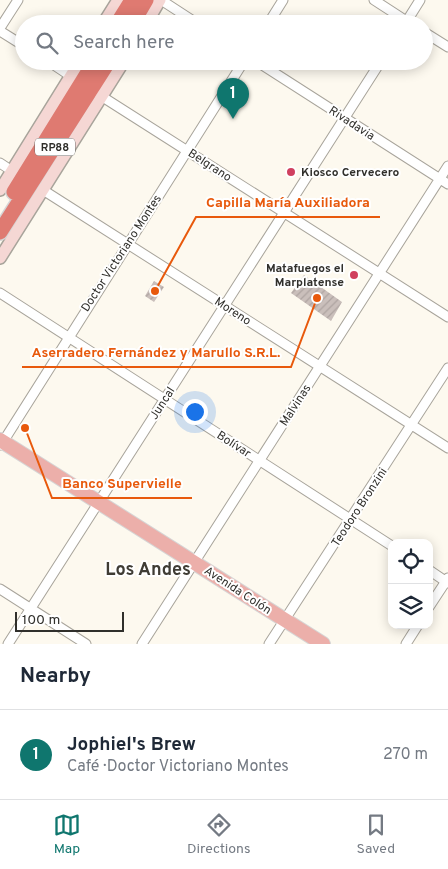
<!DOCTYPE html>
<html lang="en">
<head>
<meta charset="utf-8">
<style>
  body { margin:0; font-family:Overpass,sans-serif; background:#f6f6f7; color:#1f2937 }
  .controls { position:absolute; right:15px; bottom:15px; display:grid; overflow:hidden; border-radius:10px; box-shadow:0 2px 12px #0003 }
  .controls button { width:45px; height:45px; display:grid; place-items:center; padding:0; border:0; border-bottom:1px solid #e0e1e3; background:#fff; color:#1f2937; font:25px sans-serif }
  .scale { position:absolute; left:15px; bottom:12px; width:109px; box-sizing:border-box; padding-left:5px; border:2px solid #302f2b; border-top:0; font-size:14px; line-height:18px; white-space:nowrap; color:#302f2b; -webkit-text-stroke:4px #fff; paint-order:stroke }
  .you { position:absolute; left:194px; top:411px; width:18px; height:18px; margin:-12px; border:4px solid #fff; border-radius:50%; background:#1a73e8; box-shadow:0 0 0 8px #1a73e833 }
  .badge { display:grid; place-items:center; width:32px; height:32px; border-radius:50%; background:#0f766e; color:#fff; font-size:16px; font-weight:700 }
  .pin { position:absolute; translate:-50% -41px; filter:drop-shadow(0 1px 2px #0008) }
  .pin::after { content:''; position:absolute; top:26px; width:18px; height:15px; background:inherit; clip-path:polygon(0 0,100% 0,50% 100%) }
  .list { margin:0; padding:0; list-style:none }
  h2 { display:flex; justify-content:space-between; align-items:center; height:65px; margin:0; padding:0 20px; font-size:21px }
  h2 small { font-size:16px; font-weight:400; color:#747a83 }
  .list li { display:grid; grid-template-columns:32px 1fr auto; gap:15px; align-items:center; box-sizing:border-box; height:90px; padding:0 20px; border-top:1px solid #e0e1e3 }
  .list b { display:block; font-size:19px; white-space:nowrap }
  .list p { margin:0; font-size:16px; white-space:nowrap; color:#747a83 }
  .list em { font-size:16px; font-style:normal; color:#747a83 }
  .icon { flex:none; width:28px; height:28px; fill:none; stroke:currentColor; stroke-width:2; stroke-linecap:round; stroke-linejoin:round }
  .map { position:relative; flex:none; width:448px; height:644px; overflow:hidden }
  .search { position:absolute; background:#fff; box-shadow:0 2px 12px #0003; left:15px; right:15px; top:15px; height:55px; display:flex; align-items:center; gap:12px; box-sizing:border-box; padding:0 18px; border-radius:28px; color:#747a83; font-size:19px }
  .sheet { height:155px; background:#fff }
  nav { display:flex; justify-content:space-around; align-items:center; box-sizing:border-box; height:70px; border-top:1px solid #e0e1e3; background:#fff; font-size:14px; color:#747a83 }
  nav a { display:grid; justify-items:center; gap:2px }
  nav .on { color:#0f766e }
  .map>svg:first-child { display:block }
</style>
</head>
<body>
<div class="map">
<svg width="448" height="644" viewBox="0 0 448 644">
  <defs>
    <pattern id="building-hatch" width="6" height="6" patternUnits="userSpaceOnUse" patternTransform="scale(1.25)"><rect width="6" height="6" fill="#cabfbb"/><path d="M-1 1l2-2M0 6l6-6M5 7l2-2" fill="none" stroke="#aea4a1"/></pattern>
  </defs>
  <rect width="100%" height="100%" fill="#fdf9ef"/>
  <path fill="url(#building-hatch)" d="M304,275L342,302L331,321L291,293Z
    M154,281L164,287L154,302L145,296Z"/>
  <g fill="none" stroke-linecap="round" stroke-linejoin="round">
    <g stroke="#a8a49b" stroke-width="11">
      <path id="street" d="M161,0L198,24
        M374,0L411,24
        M268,24L283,0
        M405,24L420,0
        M0,28L18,0
        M0,31L24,46
        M424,32L448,47
        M48,61L75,79
        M256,61L448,184
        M98,94L448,317
        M0,163L12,171
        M43,190L448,448
        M0,293L392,546
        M1,445L244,61
        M429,570L448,583
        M0,589L86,644
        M429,607L448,578
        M8,644L381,61
        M142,644L448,166
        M269,644L448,368
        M406,644L418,625"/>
    </g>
    <g stroke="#a8a49b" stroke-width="14">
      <path id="secondary" d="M103,24L118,0
        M146,24L160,0
        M0,190L80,61
        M0,258L124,61"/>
    </g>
    <g stroke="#d6d5d5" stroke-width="16">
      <path id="primary" d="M0,440L323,644"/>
    </g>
    <g stroke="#d6d5d5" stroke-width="18">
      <path id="highway" d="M117,24L132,0
        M132,24L146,0
        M14,192L95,61
        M0,232L109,61"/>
    </g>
    <use href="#street" stroke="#fff" stroke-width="9"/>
    <use href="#secondary" stroke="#f5d7d4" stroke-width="11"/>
    <use href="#primary" stroke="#ecafaa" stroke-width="14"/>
    <use href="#highway" stroke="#df7a71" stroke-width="15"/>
  </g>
  <g fill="#d0405f" stroke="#fff" stroke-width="2">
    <circle cx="291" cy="172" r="5"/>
    <circle cx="354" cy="275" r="5"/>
  </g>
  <g text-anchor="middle" stroke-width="4" stroke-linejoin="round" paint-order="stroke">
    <rect fill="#fff" stroke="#6e6d6b" stroke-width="1" x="35" y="138.5" width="40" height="17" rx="4"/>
    <g font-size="11" font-weight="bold" fill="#302f2b">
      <text x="55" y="151">RP88</text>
    </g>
    <g font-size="12" fill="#302f2b" stroke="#fff">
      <text transform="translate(352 123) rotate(33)" y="4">Rivadavia</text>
      <text transform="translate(210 165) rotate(33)" y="4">Belgrano</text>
      <text transform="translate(121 253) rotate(-57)" y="4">Doctor Victoriano Montes</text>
      <text transform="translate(233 311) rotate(33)" y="4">Moreno</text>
      <text transform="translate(162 403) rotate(-57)" y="4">Juncal</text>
      <text transform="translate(295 405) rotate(-57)" y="4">Malvinas</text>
      <text transform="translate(234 444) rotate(33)" y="4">Bolívar</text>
      <text transform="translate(359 507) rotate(-57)" y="4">Teodoro Bronzini</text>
      <text transform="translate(238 590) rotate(33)" y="4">Avenida Colón</text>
    </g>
    <g font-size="12" font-weight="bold" fill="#302f2b" stroke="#fff" text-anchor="start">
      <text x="301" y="176">Kiosco Cervecero</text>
      <text x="344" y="272" text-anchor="end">Matafuegos el<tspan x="344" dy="14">Marplatense</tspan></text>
    </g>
    <g font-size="18" font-weight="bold" fill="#3f3c34" stroke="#fff">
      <text x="148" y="575">Los Andes</text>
    </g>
  </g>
  <path fill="none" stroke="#e8590c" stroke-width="2" d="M155 291L196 217H380M317 298L291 367H22M25 428L52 498H192"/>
  <g fill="#e8590c" stroke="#fff" stroke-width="2">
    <circle cx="155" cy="291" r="5"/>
    <circle cx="317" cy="298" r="5"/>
    <circle cx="25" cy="428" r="5"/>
  </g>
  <g font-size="14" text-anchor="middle" font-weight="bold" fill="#e8590c" stroke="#fff" stroke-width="4" stroke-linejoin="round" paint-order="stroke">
    <text x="288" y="207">Capilla María Auxiliadora</text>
    <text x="156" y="357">Aserradero Fernández y Marullo S.R.L.</text>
    <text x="122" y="488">Banco Supervielle</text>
  </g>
</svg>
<div class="controls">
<button><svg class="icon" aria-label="locate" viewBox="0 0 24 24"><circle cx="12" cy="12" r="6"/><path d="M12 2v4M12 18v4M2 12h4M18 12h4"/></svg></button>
<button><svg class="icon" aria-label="layers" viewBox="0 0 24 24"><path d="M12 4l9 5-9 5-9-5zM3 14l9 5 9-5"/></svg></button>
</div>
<div class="scale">100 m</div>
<div class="you"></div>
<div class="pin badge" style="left:233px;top:119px">1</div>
<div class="search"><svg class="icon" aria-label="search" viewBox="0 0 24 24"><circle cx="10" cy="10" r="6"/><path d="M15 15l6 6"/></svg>Search here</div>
</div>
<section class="sheet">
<h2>Nearby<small></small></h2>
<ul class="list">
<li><span class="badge">1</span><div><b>Jophiel's Brew</b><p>Café · Doctor Victoriano Montes</p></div><em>270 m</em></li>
</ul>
</section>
<nav>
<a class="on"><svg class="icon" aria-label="map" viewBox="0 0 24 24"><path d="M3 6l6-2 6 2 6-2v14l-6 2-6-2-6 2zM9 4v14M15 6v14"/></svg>Map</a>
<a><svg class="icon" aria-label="directions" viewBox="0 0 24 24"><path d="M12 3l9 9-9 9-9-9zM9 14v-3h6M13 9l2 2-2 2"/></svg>Directions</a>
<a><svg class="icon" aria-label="saved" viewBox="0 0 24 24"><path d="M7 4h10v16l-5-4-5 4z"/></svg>Saved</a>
</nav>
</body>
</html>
